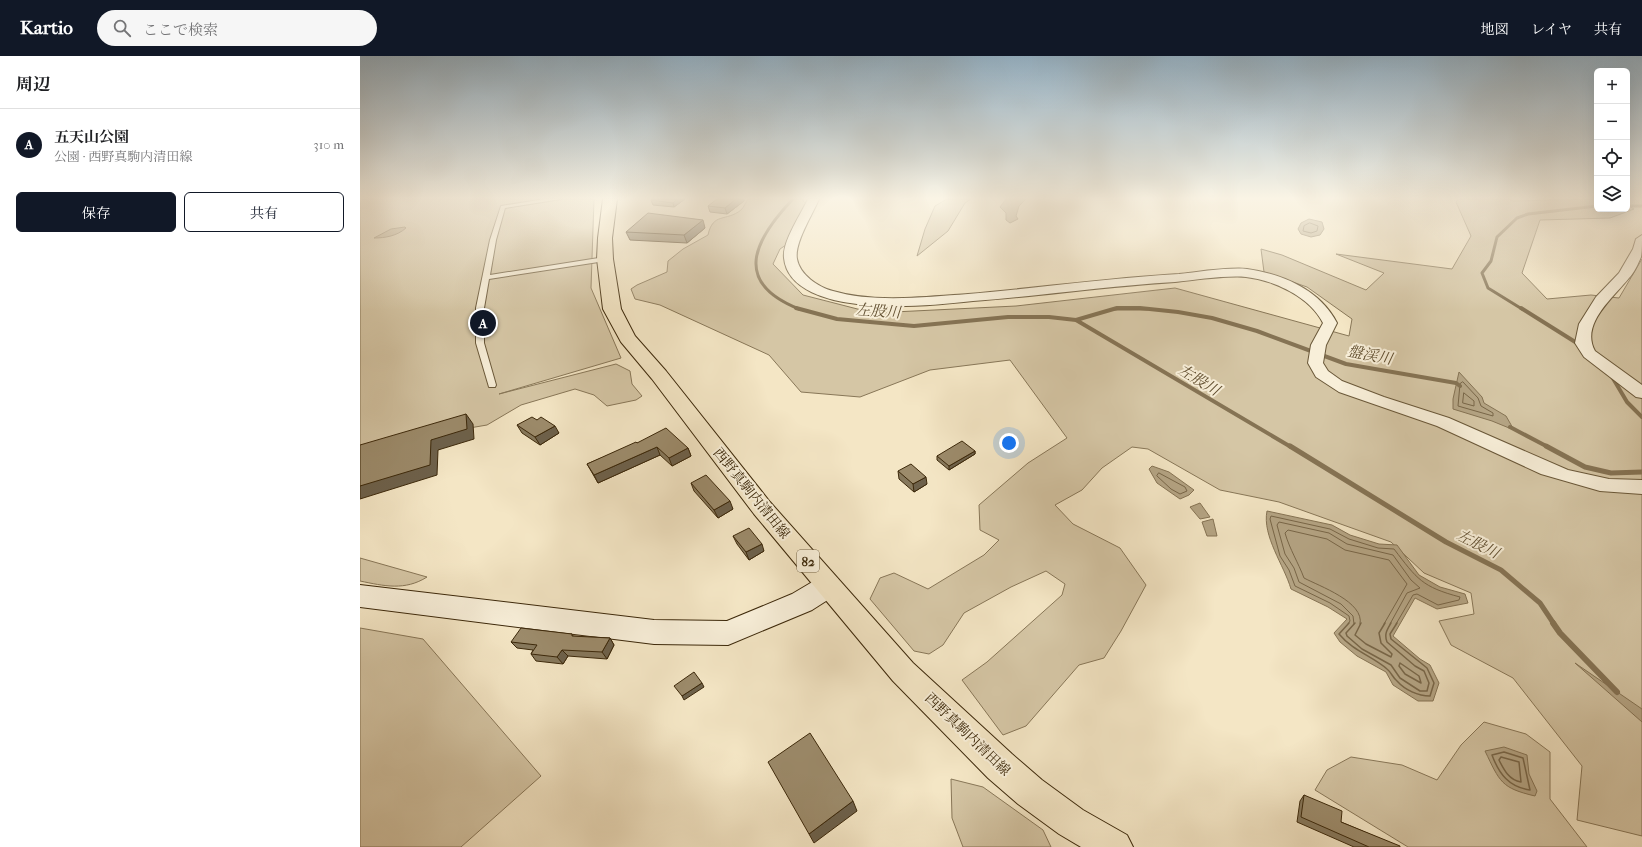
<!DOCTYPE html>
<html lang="ja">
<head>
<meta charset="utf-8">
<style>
  body { margin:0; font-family:"IM FELL French Canon","Noto Serif JP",serif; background:#f6f6f6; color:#202124 }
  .controls { position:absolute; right:12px; top:12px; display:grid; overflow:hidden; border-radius:6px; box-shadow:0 4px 16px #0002 }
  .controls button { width:36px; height:36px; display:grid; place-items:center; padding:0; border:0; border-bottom:1px solid #e0e0e0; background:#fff; color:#202124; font:20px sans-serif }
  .you { position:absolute; left:649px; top:387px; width:14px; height:14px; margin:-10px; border:3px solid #fff; border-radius:50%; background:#1a73e8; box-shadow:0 0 0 6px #1a73e833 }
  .badge { display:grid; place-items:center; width:26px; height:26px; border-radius:50%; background:#111827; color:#fff; font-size:13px; font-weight:700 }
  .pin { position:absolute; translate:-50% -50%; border:2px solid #fff; box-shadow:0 1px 4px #0006 }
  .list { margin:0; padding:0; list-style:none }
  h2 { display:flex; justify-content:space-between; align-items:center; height:52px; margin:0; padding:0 16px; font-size:17px }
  h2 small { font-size:13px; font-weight:400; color:#757577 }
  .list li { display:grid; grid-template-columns:26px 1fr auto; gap:12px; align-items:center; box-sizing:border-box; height:72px; padding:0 16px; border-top:1px solid #e0e0e0 }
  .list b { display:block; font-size:15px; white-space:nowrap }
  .list p { margin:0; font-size:13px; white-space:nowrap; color:#757577 }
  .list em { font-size:13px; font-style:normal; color:#757577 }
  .actions { display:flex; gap:8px; padding:12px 16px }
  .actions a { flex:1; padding:9px 0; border:1px solid #111827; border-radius:6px; text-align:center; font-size:14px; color:#111827 }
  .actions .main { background:#111827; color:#fff }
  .icon { flex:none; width:22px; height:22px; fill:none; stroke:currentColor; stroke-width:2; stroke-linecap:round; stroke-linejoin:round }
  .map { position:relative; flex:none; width:1282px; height:791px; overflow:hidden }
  header { display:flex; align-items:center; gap:24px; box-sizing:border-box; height:56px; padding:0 20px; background:#111827; color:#fff }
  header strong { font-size:19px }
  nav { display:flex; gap:22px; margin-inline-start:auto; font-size:14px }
  .search { width:280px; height:36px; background:#f6f6f6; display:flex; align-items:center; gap:10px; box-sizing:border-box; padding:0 14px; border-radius:22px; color:#757577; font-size:15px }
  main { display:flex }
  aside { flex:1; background:#fff }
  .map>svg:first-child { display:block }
</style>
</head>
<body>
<header>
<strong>Kartio</strong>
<div class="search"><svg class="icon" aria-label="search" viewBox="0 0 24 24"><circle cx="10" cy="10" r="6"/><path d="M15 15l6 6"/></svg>ここで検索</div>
<nav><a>地図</a><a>レイヤ</a><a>共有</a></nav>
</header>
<main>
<aside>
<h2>周辺<small></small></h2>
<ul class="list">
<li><span class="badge">A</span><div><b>五天山公園</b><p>公園 · 西野真駒内清田線</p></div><em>310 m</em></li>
</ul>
<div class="actions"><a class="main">保存</a><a>共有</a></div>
</aside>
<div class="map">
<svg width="1282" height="791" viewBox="0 0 1282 791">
  <rect width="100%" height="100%" fill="#f4e6c5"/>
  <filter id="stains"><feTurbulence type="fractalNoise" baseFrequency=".005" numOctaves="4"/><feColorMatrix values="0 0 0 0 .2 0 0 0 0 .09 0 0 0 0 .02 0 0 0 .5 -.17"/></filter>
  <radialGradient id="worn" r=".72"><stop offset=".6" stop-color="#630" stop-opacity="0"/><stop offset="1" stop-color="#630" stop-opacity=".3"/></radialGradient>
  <path fill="#d5c6a5" stroke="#887758" d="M0,143H234L231,232L261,302L139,338L256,308L270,315L272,328L282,340L276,344L247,350L234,339L215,333L161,349L127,369L39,384L0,402Z
    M388,143H444L443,145L447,148L426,189L420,193L413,208L443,239L513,257L656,250L815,232L989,280L992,263L947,231L904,216L901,193L922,199L1006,234L1024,217L976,198L1092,213L1111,180L1096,146L1099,143H1149L1153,145L1237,143V153H1267V149L1274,153L1250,162L1180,164L1162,217L1187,243L1231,239L1259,242L1282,203V780L1217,764L1222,710L1153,622L1091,589L1079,565L1114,558L1111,537L1064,517L1031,486L919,446L860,434L788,393L772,391L742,412L722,434L695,449L713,468L760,492L786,529L761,575L744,602L719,609L666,670L643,679L602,624L627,606L702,539L705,528L686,515L651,531L604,557L583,589L569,598L554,595L510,543L520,522L534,517L568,533L624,499L639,484L620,474L619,449L668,407L707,382L650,304L570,314L500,341L441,336L409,299L300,249L275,243L271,233L277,229L307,216L308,205L323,193L348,179C353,156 366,166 381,154C384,151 386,146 388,143Z
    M587,143H611L605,147L588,175L557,200L565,173L575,150Z
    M0,502L67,521C45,535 24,530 0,525Z
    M0,572L63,583L181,720L101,791H0Z
    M1124,666L1166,678L1190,696V743L1227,791H1048L955,734L967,714L991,701L1042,709L1077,724L1101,689Z
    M591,723L623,731L683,774L691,791H603L592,762Z"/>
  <path fill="#b5a585" stroke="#857354" d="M646,143H666L659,150L656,160L658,163L650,167L646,164V157L640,151Z
    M949,163L962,166L964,173L960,179L951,181L941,178L938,173L941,167Z
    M45,171L46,172C37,180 25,182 14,182L31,173Z
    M1099,316L1122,341L1124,347L1146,360L1154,374L1132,365L1093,353V343Z
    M792,410L809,416L834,434L829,439L820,443L797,427L789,413Z
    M840,447L850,461L840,463L830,451Z
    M907,455L972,469L990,479L1019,488L1037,489L1059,519L1080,531L1105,538L1108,547L1077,553L1055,542L1033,580L1060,603L1070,609L1079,627L1073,645H1058L1033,629L1026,616L997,600L980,586L974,577L987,563L968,551L931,533C924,509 902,480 907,455Z
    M853,463L857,480H847L842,466Z
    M1215,607L1282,653V666Z
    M1144,691L1167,699L1169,718L1177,735L1175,740C1141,732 1140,726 1125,695Z"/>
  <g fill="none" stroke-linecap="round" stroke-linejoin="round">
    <path stroke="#786648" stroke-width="1" d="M950,167L958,170L957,175L951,177L943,175L944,170Z
      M1103,326L1118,342L1121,350L1133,357V360L1098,350L1100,328Z
      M1104,337L1114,345V350L1103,347Z
      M799,417L825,431L827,435L820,438L811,433L797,420Z
      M988,568L990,565L989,560L970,547L935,530L929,514L920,500L910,463L911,460L970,473L989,483L1018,492L1034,493C1057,523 1062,531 1100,541L1099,544L1078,549L1057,538L1053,539L1036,568
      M994,568L993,560L981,548L939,526L934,512L925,498L917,469L919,466L969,477L987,488L1033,499L1051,524L1060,532L1047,537L1030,568
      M1000,568C1005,546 959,530 944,522C938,506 930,494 925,477L928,474L967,483L985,494L1029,504L1047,528L1024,568"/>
    <path stroke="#786648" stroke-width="1.5" d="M989,567L979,578C993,595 1012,600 1027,613C1031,616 1033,622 1037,625C1045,634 1058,640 1070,640L1074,627L1067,612L1031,583L1030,578L1037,567
      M995,567L986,577L987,580L1002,593L1031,609L1040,622L1060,635H1067L1069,627L1064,615L1055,610L1027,586C1024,578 1027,574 1031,567
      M1001,567L995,579L1006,588L1031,601L1032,598L1021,587L1019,577L1025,567
      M1040,607L1059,620L1061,627L1045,618L1039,610Z
      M1144,696L1163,702L1170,734C1149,731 1139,718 1132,699Z
      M1141,701L1159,706L1161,726C1149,724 1144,714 1139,704Z"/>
    <path stroke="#857354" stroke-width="3" d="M433,143C395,183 371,226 439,253
      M1267,150H1282
      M754,253H787
      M1162,253L1128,232L1122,217L1131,205L1137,181L1157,162L1168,158L1237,150"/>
    <path stroke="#857354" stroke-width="4" d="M436,252L477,263L554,270L648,261H689L716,264L931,391
      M1161,252L1220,289
      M716,264L757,252H780L818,256L852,262L897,275L986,308L1096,327L1100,330
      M1251,319L1267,346L1282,361
      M1150,371L1188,391"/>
    <path stroke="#857354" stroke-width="5" d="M930,390L1086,486L1141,514L1180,547L1194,568
      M1186,390L1225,411L1251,417L1282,416"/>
    <path stroke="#857354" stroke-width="6" d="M1193,567L1200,577L1257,636"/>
    <g stroke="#6a5839" stroke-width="2">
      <path id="lane" d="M185,143H201L145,152L136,184L130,219L245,201L248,203L245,205L129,223L124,252V287L136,329L135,331H129L116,287V252L130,184L141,150Z"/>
    </g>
    <g stroke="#6a5839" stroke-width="2">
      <path id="street" d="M448,143H459C453,158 434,187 437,203C440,219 458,231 473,235C513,247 566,241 608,238C678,232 749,222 819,218C838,216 870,211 887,213C923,218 960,234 977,267L966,289L963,307L968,315L982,325L1024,341L1089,362L1208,414L1249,423L1282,424V438L1240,435L1181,418L1077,370L979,336L956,321L948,307L951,289L963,267C950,241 914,224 886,221C867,219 835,224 815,226C748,230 680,240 613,245C575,249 536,253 497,248C471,245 427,235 424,202C422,186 441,158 448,143Z
        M1282,179C1282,186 1282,195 1281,201C1278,208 1274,217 1269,222C1253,242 1220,268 1235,295L1282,329V342L1276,341L1224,301L1215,287L1219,268L1236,241L1259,217L1273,193L1276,183Z"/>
    </g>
    <g stroke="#3c280a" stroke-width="2">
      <path id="secondary" d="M468,519L477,522L481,530L477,538L452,554L368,589L294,588L0,551V529L294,564L367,565L432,538L459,522Z"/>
    </g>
    <g stroke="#3c280a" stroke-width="2">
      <path id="primary" d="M243,143H257L252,182L253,203L261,253L275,280L306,315L410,446L553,607L652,698L682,724L723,754L767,779L773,791H721L699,778L658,748L628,722L533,625L394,458L292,323L261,286L243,253L237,203L238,182Z"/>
    </g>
    <use href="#lane" fill="#f8efd9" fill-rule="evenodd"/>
    <use href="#street" fill="#f8efd9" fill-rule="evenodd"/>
    <use href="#secondary" fill="#f8efd9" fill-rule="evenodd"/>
    <use href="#primary" fill="#f4e6c5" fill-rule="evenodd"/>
  </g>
  <path fill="#86785c" stroke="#3c280a" d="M292,143H325L314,151L293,149L291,144Z
    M384,145L367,158L350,156L348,150Z
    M345,172L327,187L270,184L266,176Z
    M177,364L199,377L180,389L162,377L157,369Z
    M277,387L328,392L331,400L312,410L300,399L238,427L227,408Z
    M615,395V398L589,414L577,404V400Z
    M538,415L567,428L554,436L539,423Z
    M331,427L373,453L358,462L334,435Z
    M373,480L404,495L389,504L377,488Z
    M212,578L213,580L250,582L254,589L247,603L208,600L203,608L176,605L171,598L173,594L157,592L151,586Z
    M944,739L981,766L1040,791H994L937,766L940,745Z"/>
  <path fill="#6d614b" stroke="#3c280a" d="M317,143H325L314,151L313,147Z
    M376,143H384V145L367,158L365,152Z
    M343,164L345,172L327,187L324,179Z
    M106,358L113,368L114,383L78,394L77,419L0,443V430L71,384Z
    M195,370L199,377L180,389L175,381Z
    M297,391L300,399L238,427L234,419Z
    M328,392L331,400L312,410L309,402Z
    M615,395V398L589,414V410Z
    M566,421L567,428L554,436L553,428Z
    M370,445L373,453L358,462L354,454Z
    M402,488L404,495L389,504L386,496Z
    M250,582L254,589L247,603L242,596Z
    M202,594L208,600L203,608L197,601Z
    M342,627L344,631L324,644L322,640Z
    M493,745L497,755L454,787L449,778Z"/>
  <path fill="#9c8b6b" stroke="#3c280a" d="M292,143H317L313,147L291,144Z
    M357,143H376L365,152L348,150Z
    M288,157L343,164L324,179L266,176Z
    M106,358L107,373L71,384L70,409L0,430V389Z
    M172,361L177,364L181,361L195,370L175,381L157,369Z
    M306,372L328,392L309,402L297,391L234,419L227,408L276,386L277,387Z
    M602,385L615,395L589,410L577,400Z
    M551,408L566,421L553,428L538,415Z
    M346,419L370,445L354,454L331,427Z
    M389,472L402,488L386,496L373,480Z
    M161,572L212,578V580L250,582L242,596L202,594L197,601L171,598L177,589L151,586Z
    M334,616L342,627L322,640L314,630Z
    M450,677L493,745L449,778L408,706Z
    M944,739L982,755L981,766L1040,790V791H1009L941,761Z"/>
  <linearGradient id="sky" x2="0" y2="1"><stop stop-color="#93aec0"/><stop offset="0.56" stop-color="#faf4e5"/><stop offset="1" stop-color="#faf4e5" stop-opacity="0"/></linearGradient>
  <rect width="1282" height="254" fill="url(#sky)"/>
  <g text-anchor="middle" stroke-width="4" stroke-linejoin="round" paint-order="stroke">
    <rect fill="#f8efd9" stroke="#746448" stroke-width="1" x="437" y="494" width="22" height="22" rx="3"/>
    <g font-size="13" font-weight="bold" fill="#3c280a">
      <text x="448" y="510">82</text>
    </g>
    <g font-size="14" fill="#3c280a" stroke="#f8efd9">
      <text transform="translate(392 437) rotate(51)" y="5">西野真駒内清田線</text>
      <text transform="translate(608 678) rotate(44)" y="5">西野真駒内清田線</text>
    </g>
    <g font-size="15" font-style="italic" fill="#604e2f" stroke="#f8efd9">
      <text transform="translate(518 255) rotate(4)" y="5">左股川</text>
      <text transform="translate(1010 299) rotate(11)" y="5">盤渓川</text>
      <text transform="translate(839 324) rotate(31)" y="5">左股川</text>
      <text transform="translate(1118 488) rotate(27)" y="5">左股川</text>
    </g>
  </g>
  <rect width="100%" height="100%" filter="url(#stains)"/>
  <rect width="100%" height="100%" fill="url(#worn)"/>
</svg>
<div class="controls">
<button>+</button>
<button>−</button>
<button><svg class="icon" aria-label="locate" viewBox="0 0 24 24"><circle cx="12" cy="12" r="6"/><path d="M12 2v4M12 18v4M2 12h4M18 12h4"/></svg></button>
<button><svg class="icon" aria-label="layers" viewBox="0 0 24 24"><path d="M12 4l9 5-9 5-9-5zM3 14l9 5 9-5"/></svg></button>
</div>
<div class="you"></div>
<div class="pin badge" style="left:123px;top:267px">A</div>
</div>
</main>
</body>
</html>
